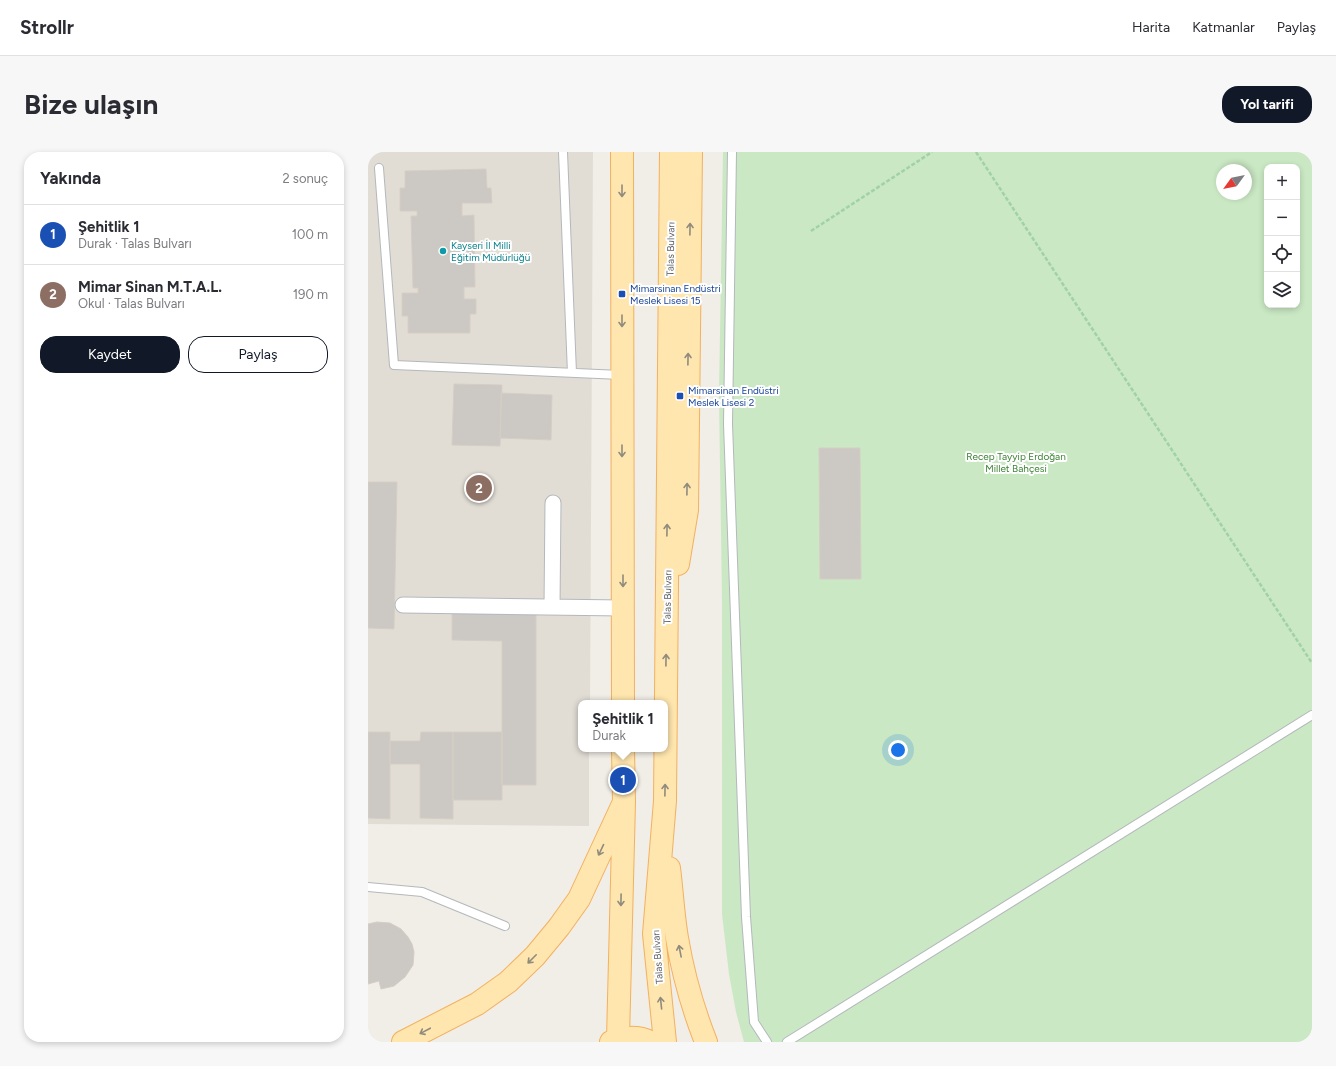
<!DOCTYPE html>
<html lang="tr">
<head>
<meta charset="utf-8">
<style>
  body { margin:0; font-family:Figtree,sans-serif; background:#f7f7f7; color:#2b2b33 }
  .controls { position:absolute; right:12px; top:12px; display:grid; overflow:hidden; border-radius:8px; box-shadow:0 2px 6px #0003 }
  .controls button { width:36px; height:36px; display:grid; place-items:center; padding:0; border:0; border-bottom:1px solid #e1e1e2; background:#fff; color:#2b2b33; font:20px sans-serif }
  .compass { position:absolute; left:848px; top:12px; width:36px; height:36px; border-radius:50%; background:#fff; box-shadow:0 2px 6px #0003; rotate:237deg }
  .you { position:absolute; left:530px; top:598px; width:14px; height:14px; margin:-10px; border:3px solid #fff; border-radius:50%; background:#1a73e8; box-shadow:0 0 0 6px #1a73e833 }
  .badge { display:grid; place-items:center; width:26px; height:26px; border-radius:50%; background:#111827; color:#fff; font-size:13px; font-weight:700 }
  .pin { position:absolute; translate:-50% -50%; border:2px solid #fff; box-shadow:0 1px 4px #0006 }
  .popup { position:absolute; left:210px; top:548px; width:90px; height:52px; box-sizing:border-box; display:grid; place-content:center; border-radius:8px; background:#fff; filter:drop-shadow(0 1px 3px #0005); font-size:13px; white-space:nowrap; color:#7c7c81 }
  .popup b { font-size:15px; color:#2b2b33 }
  .popup::after { content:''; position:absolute; left:50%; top:100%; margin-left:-8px; border:8px solid transparent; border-top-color:#fff }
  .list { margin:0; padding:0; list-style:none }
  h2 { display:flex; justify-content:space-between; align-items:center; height:52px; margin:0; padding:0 16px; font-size:17px }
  h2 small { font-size:13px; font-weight:400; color:#7c7c81 }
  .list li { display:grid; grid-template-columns:26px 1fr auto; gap:12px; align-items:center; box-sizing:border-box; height:60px; padding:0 16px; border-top:1px solid #e1e1e2 }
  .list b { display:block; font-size:15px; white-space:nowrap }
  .list p { margin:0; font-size:13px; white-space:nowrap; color:#7c7c81 }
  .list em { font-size:13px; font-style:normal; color:#7c7c81 }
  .actions { display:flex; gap:8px; padding:12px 16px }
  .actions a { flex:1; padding:9px 0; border:1px solid #111827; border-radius:16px; text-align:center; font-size:14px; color:#111827 }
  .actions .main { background:#111827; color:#fff }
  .icon { flex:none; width:22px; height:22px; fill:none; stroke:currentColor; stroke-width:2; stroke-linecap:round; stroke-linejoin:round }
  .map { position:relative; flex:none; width:944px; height:890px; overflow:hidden; border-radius:16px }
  header { display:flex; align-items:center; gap:24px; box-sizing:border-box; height:56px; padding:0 20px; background:#fff; border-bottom:1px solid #e1e1e2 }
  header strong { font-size:19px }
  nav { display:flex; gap:22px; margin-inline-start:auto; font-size:14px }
  .intro { display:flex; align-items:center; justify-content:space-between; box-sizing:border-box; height:96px; padding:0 24px }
  h1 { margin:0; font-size:28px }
  .button { padding:10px 18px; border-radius:16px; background:#111827; color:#fff; font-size:14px; font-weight:700 }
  main { display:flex; gap:24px; padding:0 24px }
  aside { flex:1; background:#fff; border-radius:16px; box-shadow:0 2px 6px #0003 }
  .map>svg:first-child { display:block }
</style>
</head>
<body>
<header>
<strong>Strollr</strong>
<nav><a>Harita</a><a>Katmanlar</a><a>Paylaş</a></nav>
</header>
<div class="intro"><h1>Bize ulaşın</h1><a class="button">Yol tarifi</a></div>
<main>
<aside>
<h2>Yakında<small>2 sonuç</small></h2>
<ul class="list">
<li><span class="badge" style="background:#1a4fb4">1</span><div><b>Şehitlik 1</b><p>Durak · Talas Bulvarı</p></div><em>100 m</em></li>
<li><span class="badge" style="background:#8d6e63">2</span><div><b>Mimar Sinan M.T.A.L.</b><p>Okul · Talas Bulvarı</p></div><em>190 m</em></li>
</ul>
<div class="actions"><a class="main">Kaydet</a><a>Paylaş</a></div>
</aside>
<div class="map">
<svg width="944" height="890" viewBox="0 0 944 890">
  <rect width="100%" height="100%" fill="#f1ede7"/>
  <path fill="#e1ddd5" d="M0,0H225L222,551H213V597H221V674L0,672Z"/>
  <path fill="#cae8c4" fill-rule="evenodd" d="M355,0H944V890H376L368,860L361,822L354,762V447L351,243ZM899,15H929V153H899ZM854,18H878V42H854Z"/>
  <path fill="#ccc8c3" stroke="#d6cec5" d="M118,17L119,36H123L124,51H94V64L106,63L107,135H96V147H108V162H102V181H40V164H34V141H50V136H45L43,64H49V59H32V36H37V19Z
    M86,232L134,233L132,294L84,293Z
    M133,241L184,243L183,288L132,286Z
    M451,296H492L493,427H452Z
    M0,330H29L26,477L0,476Z
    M84,460H168V633H134V489L84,488Z
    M0,580H22V667L0,666Z
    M53,580H85V667L52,666V612H22V589H52Z
    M85,580H134V648H85Z
    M9,770L22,771L33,777L40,785L44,792L46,800L45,813L37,825L26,834L13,837L11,829L0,832V772Z"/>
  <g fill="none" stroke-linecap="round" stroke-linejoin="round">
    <g stroke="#b4b8bc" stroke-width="10">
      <path id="service" d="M195,0L204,221
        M364,0L360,272L378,765L386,870L399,890
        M11,16L26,213L253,223
        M0,735L54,740L137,774
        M419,890L944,563"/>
    </g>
    <g stroke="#b4b8bc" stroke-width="17">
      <path id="minor" d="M35,453L255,456
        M184,455L185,351"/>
    </g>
    <g stroke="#f2b15f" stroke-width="24">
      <path id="primary" d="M254,0L255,551
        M310,412L319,358L323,0
        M301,716C304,739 305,763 309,786C315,822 325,857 338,890
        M250,887L256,650L255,597
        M35,890L109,852L140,830L167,804L191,775L211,747L256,650
        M243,890C255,885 270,884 282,890
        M297,890L286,782L297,649L303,0"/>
    </g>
    <path stroke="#a1d1a7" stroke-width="2.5" stroke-dasharray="4 2" stroke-linecap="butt" d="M608,0L944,511
      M443,79L564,0"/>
    <use href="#service" stroke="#fff" stroke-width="8"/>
    <use href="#minor" stroke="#fff" stroke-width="15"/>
    <use href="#primary" stroke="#ffe5ae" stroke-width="22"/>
  </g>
  <defs><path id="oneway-shaft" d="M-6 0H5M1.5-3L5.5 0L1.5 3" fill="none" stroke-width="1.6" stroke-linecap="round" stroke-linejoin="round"/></defs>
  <g stroke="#8f8b7d">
    <use href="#oneway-shaft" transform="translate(254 39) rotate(90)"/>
    <use href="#oneway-shaft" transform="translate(322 77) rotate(-89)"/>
    <use href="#oneway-shaft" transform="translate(254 169) rotate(90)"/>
    <use href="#oneway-shaft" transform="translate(320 207) rotate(-89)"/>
    <use href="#oneway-shaft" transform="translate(254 299) rotate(90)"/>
    <use href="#oneway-shaft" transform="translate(319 337) rotate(-89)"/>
    <use href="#oneway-shaft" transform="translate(299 378) rotate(-89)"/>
    <use href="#oneway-shaft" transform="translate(255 429) rotate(90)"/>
    <use href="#oneway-shaft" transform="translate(298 508) rotate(-89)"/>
    <use href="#oneway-shaft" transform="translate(297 638) rotate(-89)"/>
    <use href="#oneway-shaft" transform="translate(233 698) rotate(115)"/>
    <use href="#oneway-shaft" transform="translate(253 748) rotate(91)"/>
    <use href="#oneway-shaft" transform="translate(312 799) rotate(-101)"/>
    <use href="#oneway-shaft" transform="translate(164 807) rotate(135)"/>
    <use href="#oneway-shaft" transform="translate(293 851) rotate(-96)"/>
    <use href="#oneway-shaft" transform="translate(57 879) rotate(152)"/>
  </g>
  <circle fill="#0f9aa8" stroke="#fff" stroke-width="1.5" cx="75" cy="99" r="4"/>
  <g fill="#1a4fb4" stroke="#fff" stroke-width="1.5">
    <rect x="250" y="138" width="8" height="8" rx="2"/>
    <rect x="308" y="240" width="8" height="8" rx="2"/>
  </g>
  <g text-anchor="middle" stroke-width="4" stroke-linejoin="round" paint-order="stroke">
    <g font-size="10" fill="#0d838f" stroke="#fff" text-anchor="start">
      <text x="83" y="97">Kayseri İl Milli<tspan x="83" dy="12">Eğitim Müdürlüğü</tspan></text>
    </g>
    <g font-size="10" fill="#5f6468" stroke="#fff">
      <text transform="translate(302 97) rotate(-89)" y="4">Talas Bulvarı</text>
      <text transform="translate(299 445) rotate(-89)" y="4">Talas Bulvarı</text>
      <text transform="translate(289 805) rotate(-94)" y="4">Talas Bulvarı</text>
    </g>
    <g font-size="10" fill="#164399" stroke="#fff" text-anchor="start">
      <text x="262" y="140">Mimarsinan Endüstri<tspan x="262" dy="12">Meslek Lisesi 15</tspan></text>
      <text x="320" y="242">Mimarsinan Endüstri<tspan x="320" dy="12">Meslek Lisesi 2</tspan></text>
    </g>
    <g font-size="10" fill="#3c8234" stroke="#fff">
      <text x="648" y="308">Recep Tayyip Erdoğan<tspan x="648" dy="12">Millet Bahçesi</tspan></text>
    </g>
  </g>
</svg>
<div class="controls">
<button>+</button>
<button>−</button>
<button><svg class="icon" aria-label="locate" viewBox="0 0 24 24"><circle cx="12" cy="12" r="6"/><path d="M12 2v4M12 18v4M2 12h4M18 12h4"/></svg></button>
<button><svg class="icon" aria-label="layers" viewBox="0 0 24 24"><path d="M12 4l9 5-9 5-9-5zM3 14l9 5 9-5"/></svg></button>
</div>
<svg class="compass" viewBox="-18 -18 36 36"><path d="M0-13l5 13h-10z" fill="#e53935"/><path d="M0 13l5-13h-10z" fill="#7c7c81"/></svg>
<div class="you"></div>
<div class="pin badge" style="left:255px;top:628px;background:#1a4fb4">1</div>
<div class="popup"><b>Şehitlik 1</b>Durak</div>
<div class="pin badge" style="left:111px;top:336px;background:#8d6e63">2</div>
</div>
</main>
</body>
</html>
